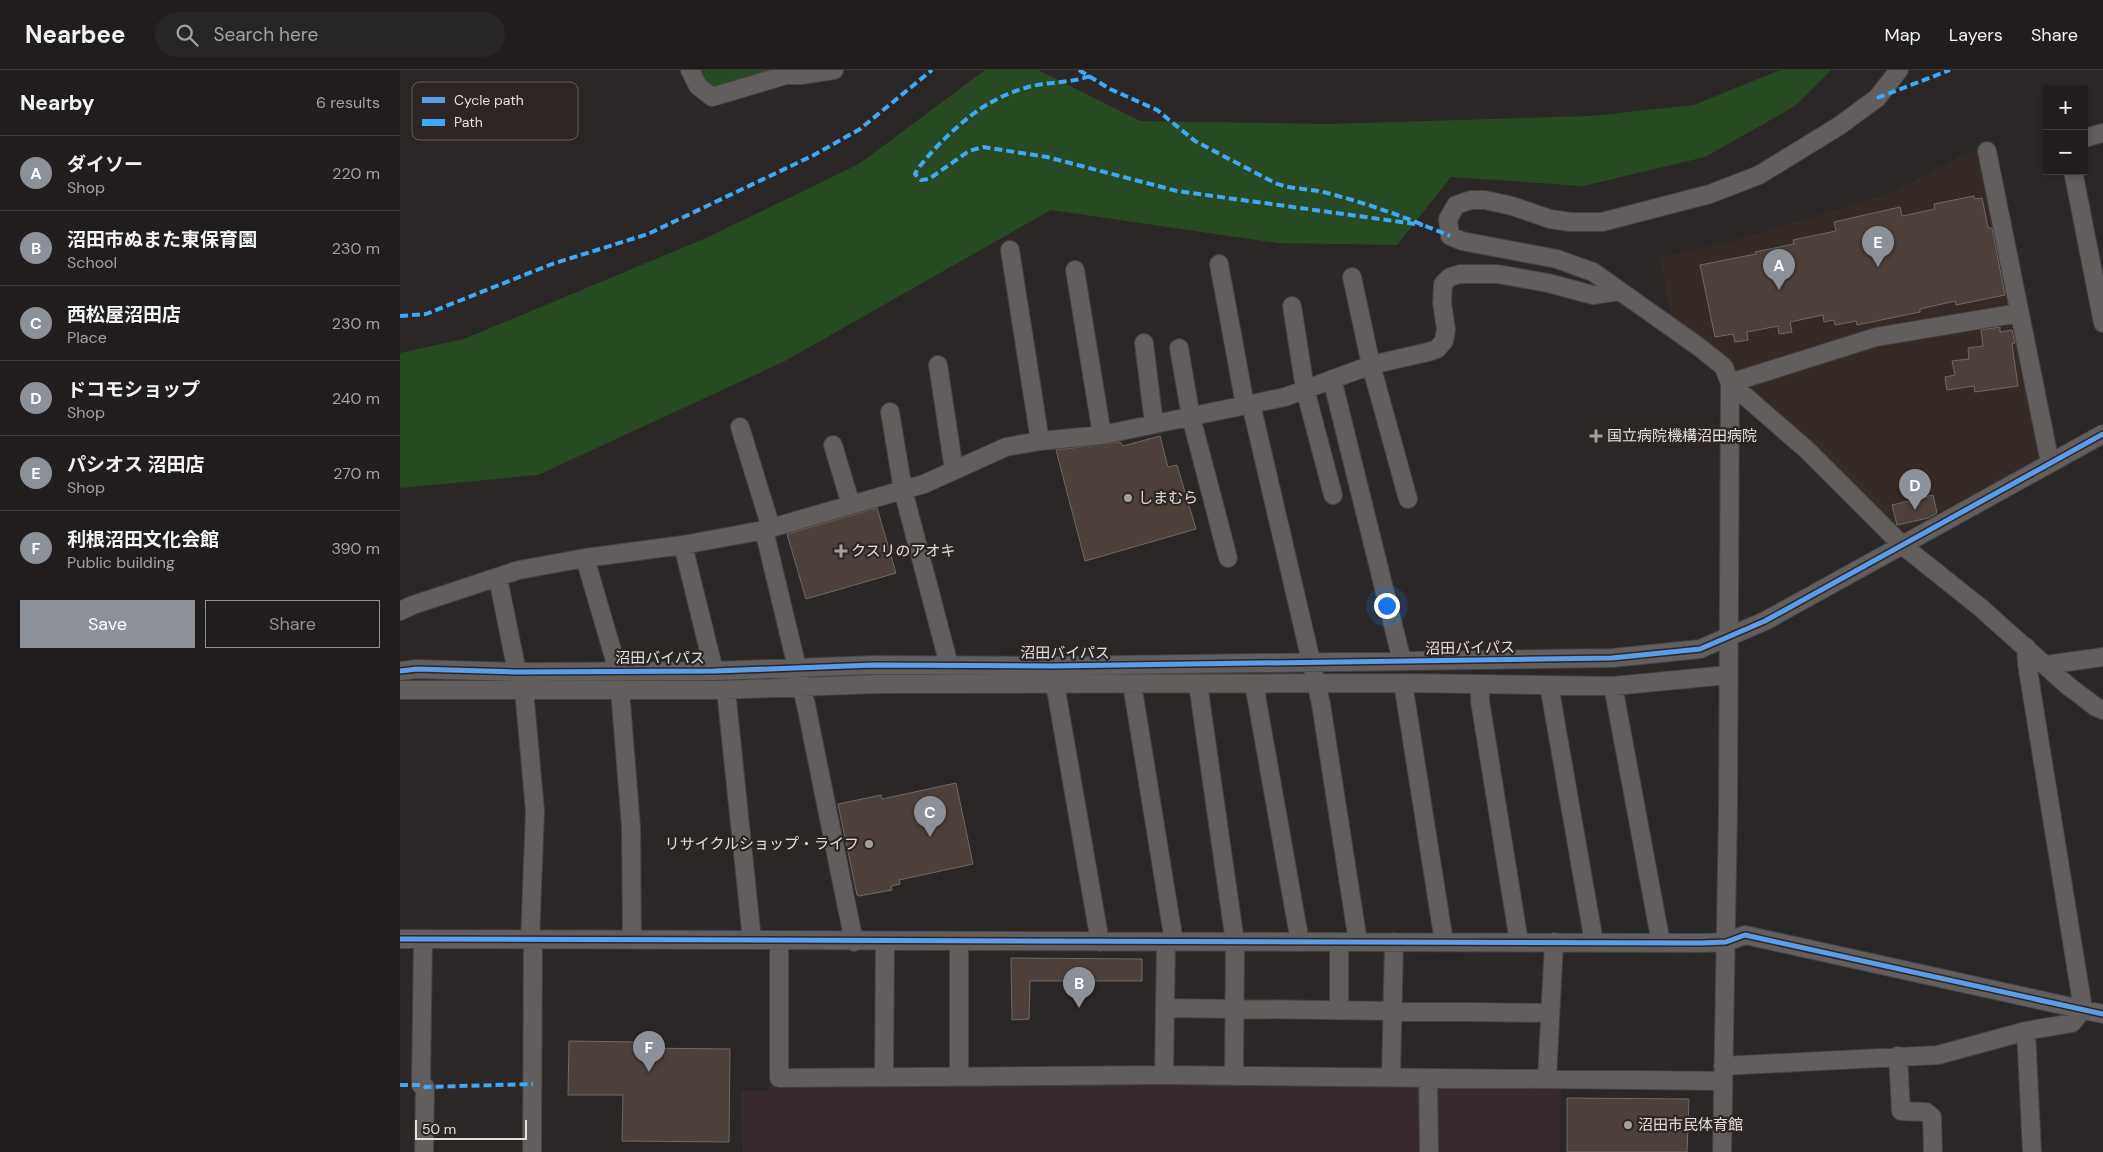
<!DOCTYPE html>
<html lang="en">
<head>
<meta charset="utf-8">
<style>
  body { margin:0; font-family:"DM Sans","Noto Sans JP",sans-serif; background:#282625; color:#f1f3f6 }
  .controls { position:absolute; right:15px; top:15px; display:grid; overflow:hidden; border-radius:0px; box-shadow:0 2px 8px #0003 }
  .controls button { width:45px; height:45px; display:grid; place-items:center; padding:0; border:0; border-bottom:1px solid #3d3b3b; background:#201d1c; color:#f1f3f6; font:25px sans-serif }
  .scale { position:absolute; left:15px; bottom:12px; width:112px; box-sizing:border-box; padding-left:5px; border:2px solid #e4dfdd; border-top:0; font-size:14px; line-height:18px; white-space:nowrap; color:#e4dfdd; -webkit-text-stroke:4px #2d2624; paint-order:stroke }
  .you { position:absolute; left:986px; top:535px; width:18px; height:18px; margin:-12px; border:4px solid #fff; border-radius:50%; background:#1a73e8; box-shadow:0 0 0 8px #1a73e833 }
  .badge { display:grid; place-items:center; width:32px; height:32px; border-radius:50%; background:#8c9099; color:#fff; font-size:16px; font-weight:700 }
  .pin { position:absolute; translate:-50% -41px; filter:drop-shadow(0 1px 2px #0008) }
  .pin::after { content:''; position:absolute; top:26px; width:18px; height:15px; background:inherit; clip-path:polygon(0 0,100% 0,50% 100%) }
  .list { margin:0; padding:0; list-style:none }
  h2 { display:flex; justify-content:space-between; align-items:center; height:65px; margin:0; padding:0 20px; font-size:21px }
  h2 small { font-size:16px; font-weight:400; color:#a2a2a3 }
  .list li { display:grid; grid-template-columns:32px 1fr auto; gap:15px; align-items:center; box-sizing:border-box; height:75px; padding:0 20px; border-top:1px solid #3d3b3b }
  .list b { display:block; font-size:19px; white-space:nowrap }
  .list p { margin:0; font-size:16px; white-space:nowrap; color:#a2a2a3 }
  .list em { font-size:16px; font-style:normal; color:#a2a2a3 }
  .actions { display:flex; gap:10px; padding:15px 20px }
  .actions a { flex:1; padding:11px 0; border:1px solid #8c9099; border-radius:0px; text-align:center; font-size:18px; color:#8c9099 }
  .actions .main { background:#8c9099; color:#fff }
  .icon { flex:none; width:28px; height:28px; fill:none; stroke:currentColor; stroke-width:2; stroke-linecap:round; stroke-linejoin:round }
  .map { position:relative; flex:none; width:1703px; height:1082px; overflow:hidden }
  header { display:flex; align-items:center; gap:30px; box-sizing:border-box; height:70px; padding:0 25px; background:#201d1c; border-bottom:1px solid #3d3b3b }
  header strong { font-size:24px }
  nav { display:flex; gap:28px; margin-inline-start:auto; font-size:18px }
  .search { width:350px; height:45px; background:#282625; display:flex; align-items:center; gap:12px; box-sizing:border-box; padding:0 18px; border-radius:28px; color:#a2a2a3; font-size:19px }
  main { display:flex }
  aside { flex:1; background:#201d1c }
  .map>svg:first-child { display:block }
</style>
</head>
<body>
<header>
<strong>Nearbee</strong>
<div class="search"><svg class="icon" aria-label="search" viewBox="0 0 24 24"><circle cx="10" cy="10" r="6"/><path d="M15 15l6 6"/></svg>Search here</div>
<nav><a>Map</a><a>Layers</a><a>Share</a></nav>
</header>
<main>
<aside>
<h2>Nearby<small>6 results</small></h2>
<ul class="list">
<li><span class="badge">A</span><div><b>ダイソー</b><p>Shop</p></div><em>220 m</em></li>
<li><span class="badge">B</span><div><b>沼田市ぬまた東保育園</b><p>School</p></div><em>230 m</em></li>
<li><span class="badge">C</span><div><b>西松屋沼田店</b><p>Place</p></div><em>230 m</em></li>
<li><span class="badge">D</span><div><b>ドコモショップ</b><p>Shop</p></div><em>240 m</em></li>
<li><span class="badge">E</span><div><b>パシオス 沼田店</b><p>Shop</p></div><em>270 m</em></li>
<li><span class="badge">F</span><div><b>利根沼田文化会館</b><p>Public building</p></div><em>390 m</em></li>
</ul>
<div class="actions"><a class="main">Save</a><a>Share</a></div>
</aside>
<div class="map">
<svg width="1703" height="1082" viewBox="0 0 1703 1082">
  <rect width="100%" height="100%" fill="#2b2726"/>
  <path fill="#362a26" d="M1580,81L1641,382L1639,390L1502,461L1355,324L1332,293L1271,248L1260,188L1333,171L1494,122L1564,84Z"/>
  <path fill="#392930" d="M689,1011L1161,1016L1160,1082H343L341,1021H366L369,1016L396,1014Z"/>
  <path fill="#284a23" d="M301,0H379L312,20Z
    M585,0H638L740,51L927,54L1190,46L1294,35L1380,0H1431L1395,36L1305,87L1183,116L1051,107L997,175L878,173L651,140L385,291L138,405L0,418V283L64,269L306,168L459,94Z"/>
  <path fill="#4d3f3a" stroke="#6d6a68" d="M1574,126V129L1582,128L1588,158H1592L1605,225L1556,235L1555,231L1520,239V242L1457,255L1456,251L1435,255L1434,250L1424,252L1423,245L1390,252L1392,262L1379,264L1378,256L1347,262L1348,270L1335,272L1333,264L1315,267L1300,195L1356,184L1355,182L1394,174L1393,170L1436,161L1434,152L1500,137L1502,146L1535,139L1534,134Z
    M1600,257V262L1612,260L1615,273L1612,274L1618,316L1575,322L1574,316L1547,320L1545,307L1555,305L1552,291L1569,289L1568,278L1583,276L1581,260Z
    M760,366L768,397L777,395L796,459L685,491L656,380L720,372L723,376Z
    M1533,425L1537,443L1528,448L1497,455L1492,435Z
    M477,438L496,503L406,529L387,464Z
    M556,713L573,794L499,810L500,814L491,816L492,820L459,826L457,825L438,734L481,725L482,729Z
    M611,888L742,889V911H630L629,949L612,950Z
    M169,971L239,972V978L330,979L329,1072L222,1071L223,1025H168Z
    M1167,1028L1289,1029L1287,1082H1167Z"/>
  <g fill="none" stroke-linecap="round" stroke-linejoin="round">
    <g stroke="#464241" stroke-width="20">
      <path id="minor" d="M290,0L298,16L312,27L386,5H401L434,0
        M1684,68L1703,63
        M1587,81L1650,393
        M1673,101L1703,253
        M610,180L640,371
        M819,194L845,335
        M675,200L702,365
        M952,207L971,295L1008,429
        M892,236L905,319L933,425
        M1619,243L1476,267L1330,313L1407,380L1502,475L1581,538L1667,615L1696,637L1703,640
        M744,273L754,354
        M779,278L791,347L828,488
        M538,295L554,400
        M932,309L1002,591
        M851,334L921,634L958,872
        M490,342L503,420L549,595
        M340,357L371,458
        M433,375L451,435
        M364,460L406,635L454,872
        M283,475L314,601
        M185,488L218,601
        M98,508L117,602
        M0,541L13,535L119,500L185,488L283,475L364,460L524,414L606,377L640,371L702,365L851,334L885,327L971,295L1028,282L1037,279L1044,271L1046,259L1042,233L1043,214L1050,207L1060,204H1098L1148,213L1193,225L1220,221
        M1646,595L1703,587
        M0,601L17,599L117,602L314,601L474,595L653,596L1212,588L1300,579L1365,551L1703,364
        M1003,613L1044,872
        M655,614L700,872
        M732,614L774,872
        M798,614L835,872L834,1006
        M854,614L900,872
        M1080,614V631L1119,872
        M1149,615L1194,872
        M1213,616L1261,873
        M0,620H320L477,614L1003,613L1213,616L1328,605
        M124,620L135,741L130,870
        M220,620L231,757L232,870
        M326,620L352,870
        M0,869L1301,873L1326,872L1345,865L1703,944
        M379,871V1008L764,1005L1323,1011
        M939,872V941
        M765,938L1150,943
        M1626,961L1632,1082
        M1498,986L1501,1041L1526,1042L1532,1047L1533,1082
        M1323,996L1538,985L1626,961L1672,953L1683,939L1627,594L1626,577
        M764,1005L766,873
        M559,1006V872
        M484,1007L485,872
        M991,1007L994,872
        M1028,1008L1029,1082
        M1147,1009L1154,872
        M21,1015L23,869
        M24,1082L25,1017
        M132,1082L133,870
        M1322,1082L1328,740L1330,313L1324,297L1299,277L1193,202L1157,189L1062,171L1050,166L1048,149L1056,135L1071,130H1085L1112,136L1150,149L1170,152H1202L1310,124L1359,105L1439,56L1477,28L1499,0"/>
    </g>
    <use href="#minor" stroke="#615e5d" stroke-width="18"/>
    <path stroke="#3fa9f5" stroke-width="4" stroke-dasharray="8 4" stroke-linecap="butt" d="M679,0L710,19L757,40L795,71L875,113C892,120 910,118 927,123C970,134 1010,149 1050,166
      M690,6C669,14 646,11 625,18C614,21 600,27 590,33C569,43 525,85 515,104L521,110L529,109L569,81L583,77L647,87L777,121L1023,155
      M1477,28L1550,0
      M0,246L26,244L152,194L248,164L414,85L460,59L532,0
      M0,1015H21L25,1017L133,1014"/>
    <g stroke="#2d2624" stroke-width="8">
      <path id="cycleway" d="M0,601L17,599L117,602L314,601L474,595L653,596L1212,588L1300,579L1365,551L1703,364
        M0,869L1301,873L1326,872L1345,865L1703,944"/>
    </g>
    <use href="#cycleway" stroke="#5a9eea" stroke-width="5"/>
  </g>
  <g fill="#a39f9d" stroke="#2d2624" stroke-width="2">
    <path d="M1193.5 358.5h5v5h5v5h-5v5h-5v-5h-5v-5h5z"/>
    <circle cx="728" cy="428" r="5"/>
    <path d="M438.5 473.5h5v5h5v5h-5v5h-5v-5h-5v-5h5z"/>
    <circle cx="469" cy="774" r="5"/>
    <circle cx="1228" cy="1055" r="5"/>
  </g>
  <g text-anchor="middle" stroke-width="4.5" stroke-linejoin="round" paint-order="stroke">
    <g font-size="15" fill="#e4dfdd" stroke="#2d2624" text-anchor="start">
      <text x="1207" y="371">国立病院機構沼田病院</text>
      <text x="738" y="433">しまむら</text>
      <text x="451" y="486">クスリのアオキ</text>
      <text x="459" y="779" text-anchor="end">リサイクルショップ・ライフ</text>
      <text x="1238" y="1060">沼田市民体育館</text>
    </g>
    <g font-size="15" fill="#e4dfdd" stroke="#2d2624">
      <text transform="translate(1070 578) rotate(-1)" y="5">沼田バイパス</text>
      <text x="665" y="588">沼田バイパス</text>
      <text x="260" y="593">沼田バイパス</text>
    </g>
  </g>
  <rect x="12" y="12" width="166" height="58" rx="8" fill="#2d2624" stroke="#645e5c" stroke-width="1"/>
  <rect x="22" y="27" width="23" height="6" fill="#5a9eea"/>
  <rect x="22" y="49" width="23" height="7" fill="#3fa9f5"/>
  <g font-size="14" fill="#e4dfdd">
    <text x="54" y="35">Cycle path</text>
    <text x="54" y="57">Path</text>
  </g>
</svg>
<div class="controls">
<button>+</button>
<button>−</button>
</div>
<div class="scale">50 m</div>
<div class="you"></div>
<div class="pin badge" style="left:1379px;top:220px">A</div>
<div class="pin badge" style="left:679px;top:938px">B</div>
<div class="pin badge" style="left:530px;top:767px">C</div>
<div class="pin badge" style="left:1515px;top:440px">D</div>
<div class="pin badge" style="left:1478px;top:197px">E</div>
<div class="pin badge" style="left:249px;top:1002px">F</div>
</div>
</main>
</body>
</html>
